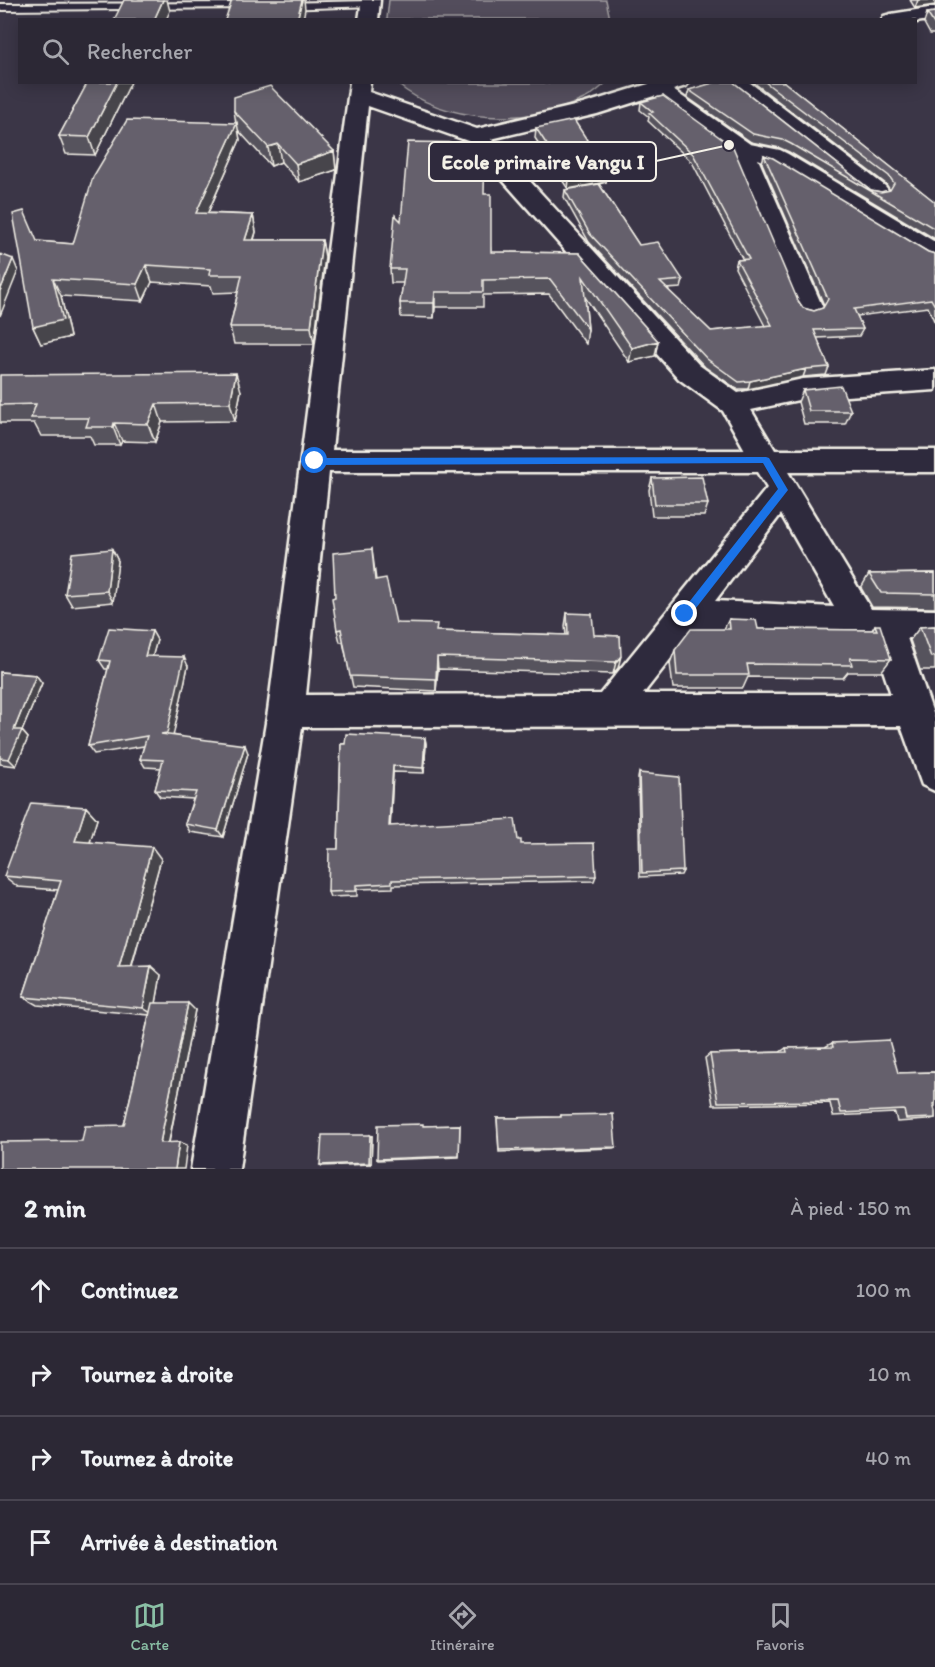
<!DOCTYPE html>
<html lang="fr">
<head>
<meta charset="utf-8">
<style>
  body { margin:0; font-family:Itim,sans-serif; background:#383441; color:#f1f3f6 }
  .stop { position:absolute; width:18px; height:18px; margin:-14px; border:4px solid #1a73e8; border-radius:50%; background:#fff }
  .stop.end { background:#1a73e8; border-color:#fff; box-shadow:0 2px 6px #0008 }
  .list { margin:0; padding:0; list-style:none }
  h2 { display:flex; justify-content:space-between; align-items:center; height:78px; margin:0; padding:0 24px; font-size:26px }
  h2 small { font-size:20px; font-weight:400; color:#a6a6ad }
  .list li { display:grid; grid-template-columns:39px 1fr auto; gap:18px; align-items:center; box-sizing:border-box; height:84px; padding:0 24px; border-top:2px solid #484450 }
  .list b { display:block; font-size:22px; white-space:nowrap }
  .list em { font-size:20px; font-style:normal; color:#a6a6ad }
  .icon { flex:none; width:33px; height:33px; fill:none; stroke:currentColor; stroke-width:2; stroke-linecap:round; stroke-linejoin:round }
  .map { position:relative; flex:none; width:935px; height:1169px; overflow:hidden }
  .search { position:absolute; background:#2c2835; box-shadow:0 3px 15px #0003; left:18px; right:18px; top:18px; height:66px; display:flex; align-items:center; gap:15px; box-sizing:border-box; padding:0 21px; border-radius:0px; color:#a6a6ad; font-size:22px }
  .sheet { height:414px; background:#2c2835 }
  nav { display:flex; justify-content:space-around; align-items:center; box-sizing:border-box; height:84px; border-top:2px solid #484450; background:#2c2835; font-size:16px; color:#a6a6ad }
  nav a { display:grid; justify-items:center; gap:3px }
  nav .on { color:#8abfa5 }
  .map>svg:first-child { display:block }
</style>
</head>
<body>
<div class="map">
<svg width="935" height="1169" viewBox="0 0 935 1169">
  <rect width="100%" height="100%" fill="#3b3647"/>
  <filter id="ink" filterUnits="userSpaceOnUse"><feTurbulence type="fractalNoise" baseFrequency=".0167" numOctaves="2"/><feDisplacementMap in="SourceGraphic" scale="12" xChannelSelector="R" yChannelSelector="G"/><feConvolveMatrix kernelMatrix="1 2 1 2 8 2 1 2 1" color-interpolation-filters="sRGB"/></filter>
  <g filter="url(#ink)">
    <path fill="#534e5c" stroke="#a4a0a2" stroke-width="1.5" d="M389,0H606L610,19H387Z
      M396,83H606C600,88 592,96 584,99C528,126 445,124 396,83Z"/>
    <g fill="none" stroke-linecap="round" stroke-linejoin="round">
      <g stroke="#f4f1e8" stroke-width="4">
        <path id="service" d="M370,1L375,4L374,6L281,9L276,6L281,3Z
          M253,3L257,4V8L0,10V4Z"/>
      </g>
      <g stroke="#f4f1e8" stroke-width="5">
        <path id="minor" d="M362,0H380L378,20H359Z
          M935,7V19L916,22V20H882L884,16L891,14Z
          M350,82H370L369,92L477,129L583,104L655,82H689L686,86L673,90L750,144L780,150L788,154L935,242V261L926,258L772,164L758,159L823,308L819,314L810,317L801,314L797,308L733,153L654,96L597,114L491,139L699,365L738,393L803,379L935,370V390L803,399L751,410L775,450H935V472H788L871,609L935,610V638H907L935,719V791L922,785L901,726L302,727L239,1169H191L268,711ZM368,106L468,141L679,379L723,411L745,450H332ZM329,472H757L767,488L600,694L306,695ZM781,514L834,607L715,601ZM694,629L872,637L891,694H643Z
          M725,82H749L885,186L889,191L885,196L877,198L869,196Z"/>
      </g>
      <use href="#service" fill="#2f2a3d" fill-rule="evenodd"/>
      <use href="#minor" fill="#2f2a3d" fill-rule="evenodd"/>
    </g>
    <path fill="#57535d" stroke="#f4f1e8" stroke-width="1.5" d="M910,0H935V5L915,8Z
      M935,12V34H930L924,23L927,13Z
      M88,82H131L95,155L66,154L59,136Z
      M711,82H733L871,190L881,192L890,190L886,184L753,82H784L935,202V239L789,152L780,148L751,142L687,97L689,90L711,84Z
      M663,96L803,308L814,311L823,308L824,305L762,163L764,155L928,252L935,254V323L928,307L857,316L863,329L859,336L817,338L829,367L826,375L803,377L748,389H737L705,367L589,242L564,197L565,190L568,189L535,138L536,128L608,172L606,182L599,184L639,245L683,280L681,288L667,289L711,331L765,326L735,268L737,260H743L692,162L648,121L649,117L640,110L641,102Z
      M234,111L334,151L336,170L299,182L281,162L271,166L238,130L240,140L208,213L253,215L256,232L254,240H322L325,257L314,344H234L230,327L238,292L213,293L211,286L152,282L143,301L61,296L70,337L41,344L33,327L37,241L73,244L236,123Z
      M484,194L491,252L579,253L658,341L655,356L629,362L585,297L588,329L586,344L549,294L483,295V307H435L434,318L401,317L400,303L403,283H391L390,269L401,221Z
      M0,376L241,391L235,421L162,422L155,442L122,441L120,445H94L90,436H41L34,423H0Z
      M803,390L851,411L845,424H804L798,402Z
      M652,478L708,504L704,516H652L649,490Z
      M112,549L118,561L113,602L72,606L65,594Z
      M372,549L376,580L396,623L437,631L566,635L565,626L567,613L594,635L620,636L618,668L613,674L438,669L436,691L353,687L343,642H340L337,630L335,597Z
      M935,573V608L872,607L861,588L869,574Z
      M729,619L758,629L872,630L875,625L891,659L881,672H848L843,678L748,677L743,688H673L670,663L675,650L724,629Z
      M935,626V670H920L910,640L920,627Z
      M152,631L157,640L152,657L188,666L173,735L248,753L223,837L190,832L185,824L193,799L160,797L155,790L161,768L145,767L140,759L144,746L94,754L88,746L108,669H105L99,660Z
      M0,672L36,675L42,683L22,731L28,738L16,766L0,764Z
      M425,738L426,744L424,773L393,772L390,826L518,840L521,844L596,876L594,881L393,885V888L357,889V896L330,897L328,892L338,849L341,744Z
      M639,773L683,871L681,875L640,877L638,778Z
      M86,807L97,819L90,842L161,859L132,966L161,975L156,1003L195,1010L169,1143L187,1145L82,1141L124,1125L149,1015L37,1005L23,997L58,890L18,887L4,876Z
      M832,1043L898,1073L935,1072V1106H934L935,1118L927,1120L897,1122L895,1113L833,1116L830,1103L713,1105L705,1058L710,1054L780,1052L786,1048L825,1047Z
      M561,1115L616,1147L613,1148L499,1152L497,1118L560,1117Z
      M460,1125L459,1157L378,1160L377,1159L423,1126Z
      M372,1136L371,1164L322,1166L320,1165Z"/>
    <path fill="#47444c" stroke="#f4f1e8" stroke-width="1.5" d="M163,0H167L170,11L166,20H154Z
      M302,0H304L305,9L303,20H297Z
      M918,0H935V5L915,8Z
      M117,82H131L95,155L89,137Z
      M237,123L240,140L200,230L196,213Z
      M278,144L281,162L271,166L268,147Z
      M334,151L336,170L299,182L296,164Z
      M608,172L606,182L568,189L569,179Z
      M253,215L256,232L248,257L245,240Z
      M322,240L325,257L314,344L311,327Z
      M13,259L18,271L0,316V291Z
      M146,265L152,282L143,301L137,284Z
      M53,279L61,296L70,337L41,344L33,327Z
      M435,292V307L434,318V303Z
      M658,341L655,356L629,362L632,348Z
      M806,369L803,377L748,389L750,381Z
      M236,373L241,391L235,421L230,403Z
      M156,404L162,422L155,442L148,424Z
      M114,423L122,441L120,445L113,427Z
      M112,549L118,561L113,602L107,591Z
      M152,631L157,640L150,665L145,656Z
      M621,656L618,668L613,674L616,662Z
      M184,657L188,666L172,741L161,734Z
      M437,657L438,669L436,691V679Z
      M36,675L42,683L22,731L28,738L16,766L9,759L14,730Z
      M425,738L426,744L424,773L423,768Z
      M245,745L248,753L223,837L218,830Z
      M393,766V772L390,831L389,826Z
      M86,807L97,819L87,852L75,841Z
      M152,847L161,859L129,975L119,967Z
      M151,966L161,975L154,1015L143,1008Z
      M188,1003L195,1010L168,1146L160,1143Z
      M370,1135L372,1136L371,1164L369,1163Z
      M179,1142L187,1145L184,1169H175Z"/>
    <path fill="#65616c" stroke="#f4f1e8" stroke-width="1.5" d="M124,0H163L154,20H114Z
      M232,0H302L297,20H225Z
      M935,12V24H934L927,13Z
      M88,82H117L89,137L59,136Z
      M716,82H733L871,190L881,192L890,190L894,183L889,176L765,82H784L935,202V229L791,144L783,140L753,134L689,90Z
      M270,86L334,151L296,164L278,144L268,147L234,111V97Z
      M663,96L733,147L798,301L803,308L814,311L823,308L828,299L764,155L773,158L928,252L935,254V306L931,299L854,309L863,329L814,330L829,367L806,369L750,381L739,382L707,359L590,234L565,190L599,184L639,245L658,242L683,280L660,282L711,331L772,325L737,260L749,259L693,154L649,113L653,112L641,102Z
      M127,120L237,123L196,213L253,215L245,240H322L311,327H230L242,275H209L210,269L146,265L137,284L53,279L63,320L33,327L13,214L24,211L37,241L73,244L93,177Z
      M574,120L608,172L569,179L536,128Z
      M408,142L476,143L485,149L484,194H491V252L579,253L658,341L632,348L583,277L588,329L550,279L483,280V292H435L434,303H400L405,269H390L395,215L401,221Z
      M0,254L13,259L0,291Z
      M236,373L230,403L156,404L148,424L114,423L113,427H86L89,418H31L36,404L0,405V375Z
      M841,386L851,411H809L803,390Z
      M702,477L708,504H655L652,478Z
      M112,549L107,591L65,594L72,553Z
      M372,549L375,580L386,578L396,623L437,624L436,631L568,635L567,613L592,614L594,635L620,636L621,656L616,662L437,657L436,679L350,676L341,629L337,630L332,598L335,597L333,553Z
      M935,573V594L881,593L869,574Z
      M729,619L756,620L758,629L877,630L875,625H880L891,659L850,658L852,665L747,664L749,675H677L675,650L691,629H730Z
      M935,626V656L931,657L920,627Z
      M109,628L152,631L145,656L184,657L167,733L161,734L245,745L218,830L185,824L196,792L155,790L163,760L140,759L147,736L88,746L110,661L99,660Z
      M0,672L36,675L14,730H22L9,759L0,758Z
      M346,734L425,738L423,768L393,766L389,826L515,819L518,840H521V844L594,843L596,876L392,880V883L356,885V891L328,892L329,849H338L341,744H345Z
      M639,773L679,777L683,871L642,873Z
      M31,803L86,807L75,841L152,847L119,967L151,966L143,1008L23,997L61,881L4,876Z
      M152,1003H188L160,1143L179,1142L175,1169H0V1142L82,1141L85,1126L124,1125Z
      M889,1040L898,1073L935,1072V1103L933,1104L935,1111V1118L906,1119L904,1110L841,1113L838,1101L718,1102L710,1054L787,1052L786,1048L833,1047L832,1043Z
      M613,1114L616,1147L499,1150L497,1118L561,1117V1115Z
      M423,1124V1126L460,1125L459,1156L377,1159L378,1125Z
      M322,1135H370L369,1163L320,1165Z"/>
  </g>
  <path fill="#1a73e8" d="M766,457L769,458L788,490L689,617L685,618L680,614L682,611L778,489L763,463L315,465L311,461L315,458Z"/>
  <path fill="none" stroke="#f4f1e8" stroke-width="2" d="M729 145L656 161"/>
  <circle fill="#f4f1e8" stroke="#2f2a3d" stroke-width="2" cx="729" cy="145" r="6"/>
  <rect fill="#2f2a3d" stroke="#f4f1e8" stroke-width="2" x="429" y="142" width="227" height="39" rx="6"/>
  <g font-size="21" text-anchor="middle" font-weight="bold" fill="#f4f1e8">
    <text x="543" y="169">Ecole primaire Vangu I</text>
  </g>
</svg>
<div class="stop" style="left:315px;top:461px"></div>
<div class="stop end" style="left:685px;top:614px"></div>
<div class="search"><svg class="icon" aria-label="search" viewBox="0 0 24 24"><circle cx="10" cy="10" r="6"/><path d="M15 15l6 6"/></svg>Rechercher</div>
</div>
<section class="sheet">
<h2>2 min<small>À pied · 150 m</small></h2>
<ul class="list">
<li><svg class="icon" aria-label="ahead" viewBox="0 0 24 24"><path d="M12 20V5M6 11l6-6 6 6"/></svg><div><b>Continuez</b></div><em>100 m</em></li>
<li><svg class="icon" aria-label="right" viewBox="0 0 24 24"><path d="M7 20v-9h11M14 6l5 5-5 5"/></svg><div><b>Tournez à droite</b></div><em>10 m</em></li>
<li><svg class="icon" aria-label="right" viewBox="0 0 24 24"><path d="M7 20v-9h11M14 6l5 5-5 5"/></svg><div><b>Tournez à droite</b></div><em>40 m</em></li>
<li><svg class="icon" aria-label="arrive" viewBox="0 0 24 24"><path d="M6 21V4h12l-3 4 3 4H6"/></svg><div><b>Arrivée à destination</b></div></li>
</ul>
</section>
<nav>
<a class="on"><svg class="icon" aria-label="map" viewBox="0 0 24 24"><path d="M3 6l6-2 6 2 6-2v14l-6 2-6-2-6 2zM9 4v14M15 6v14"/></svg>Carte</a>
<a><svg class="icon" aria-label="directions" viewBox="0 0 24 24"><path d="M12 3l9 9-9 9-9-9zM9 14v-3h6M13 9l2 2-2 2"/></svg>Itinéraire</a>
<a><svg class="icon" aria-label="saved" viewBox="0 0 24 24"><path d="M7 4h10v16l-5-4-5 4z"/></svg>Favoris</a>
</nav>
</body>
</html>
